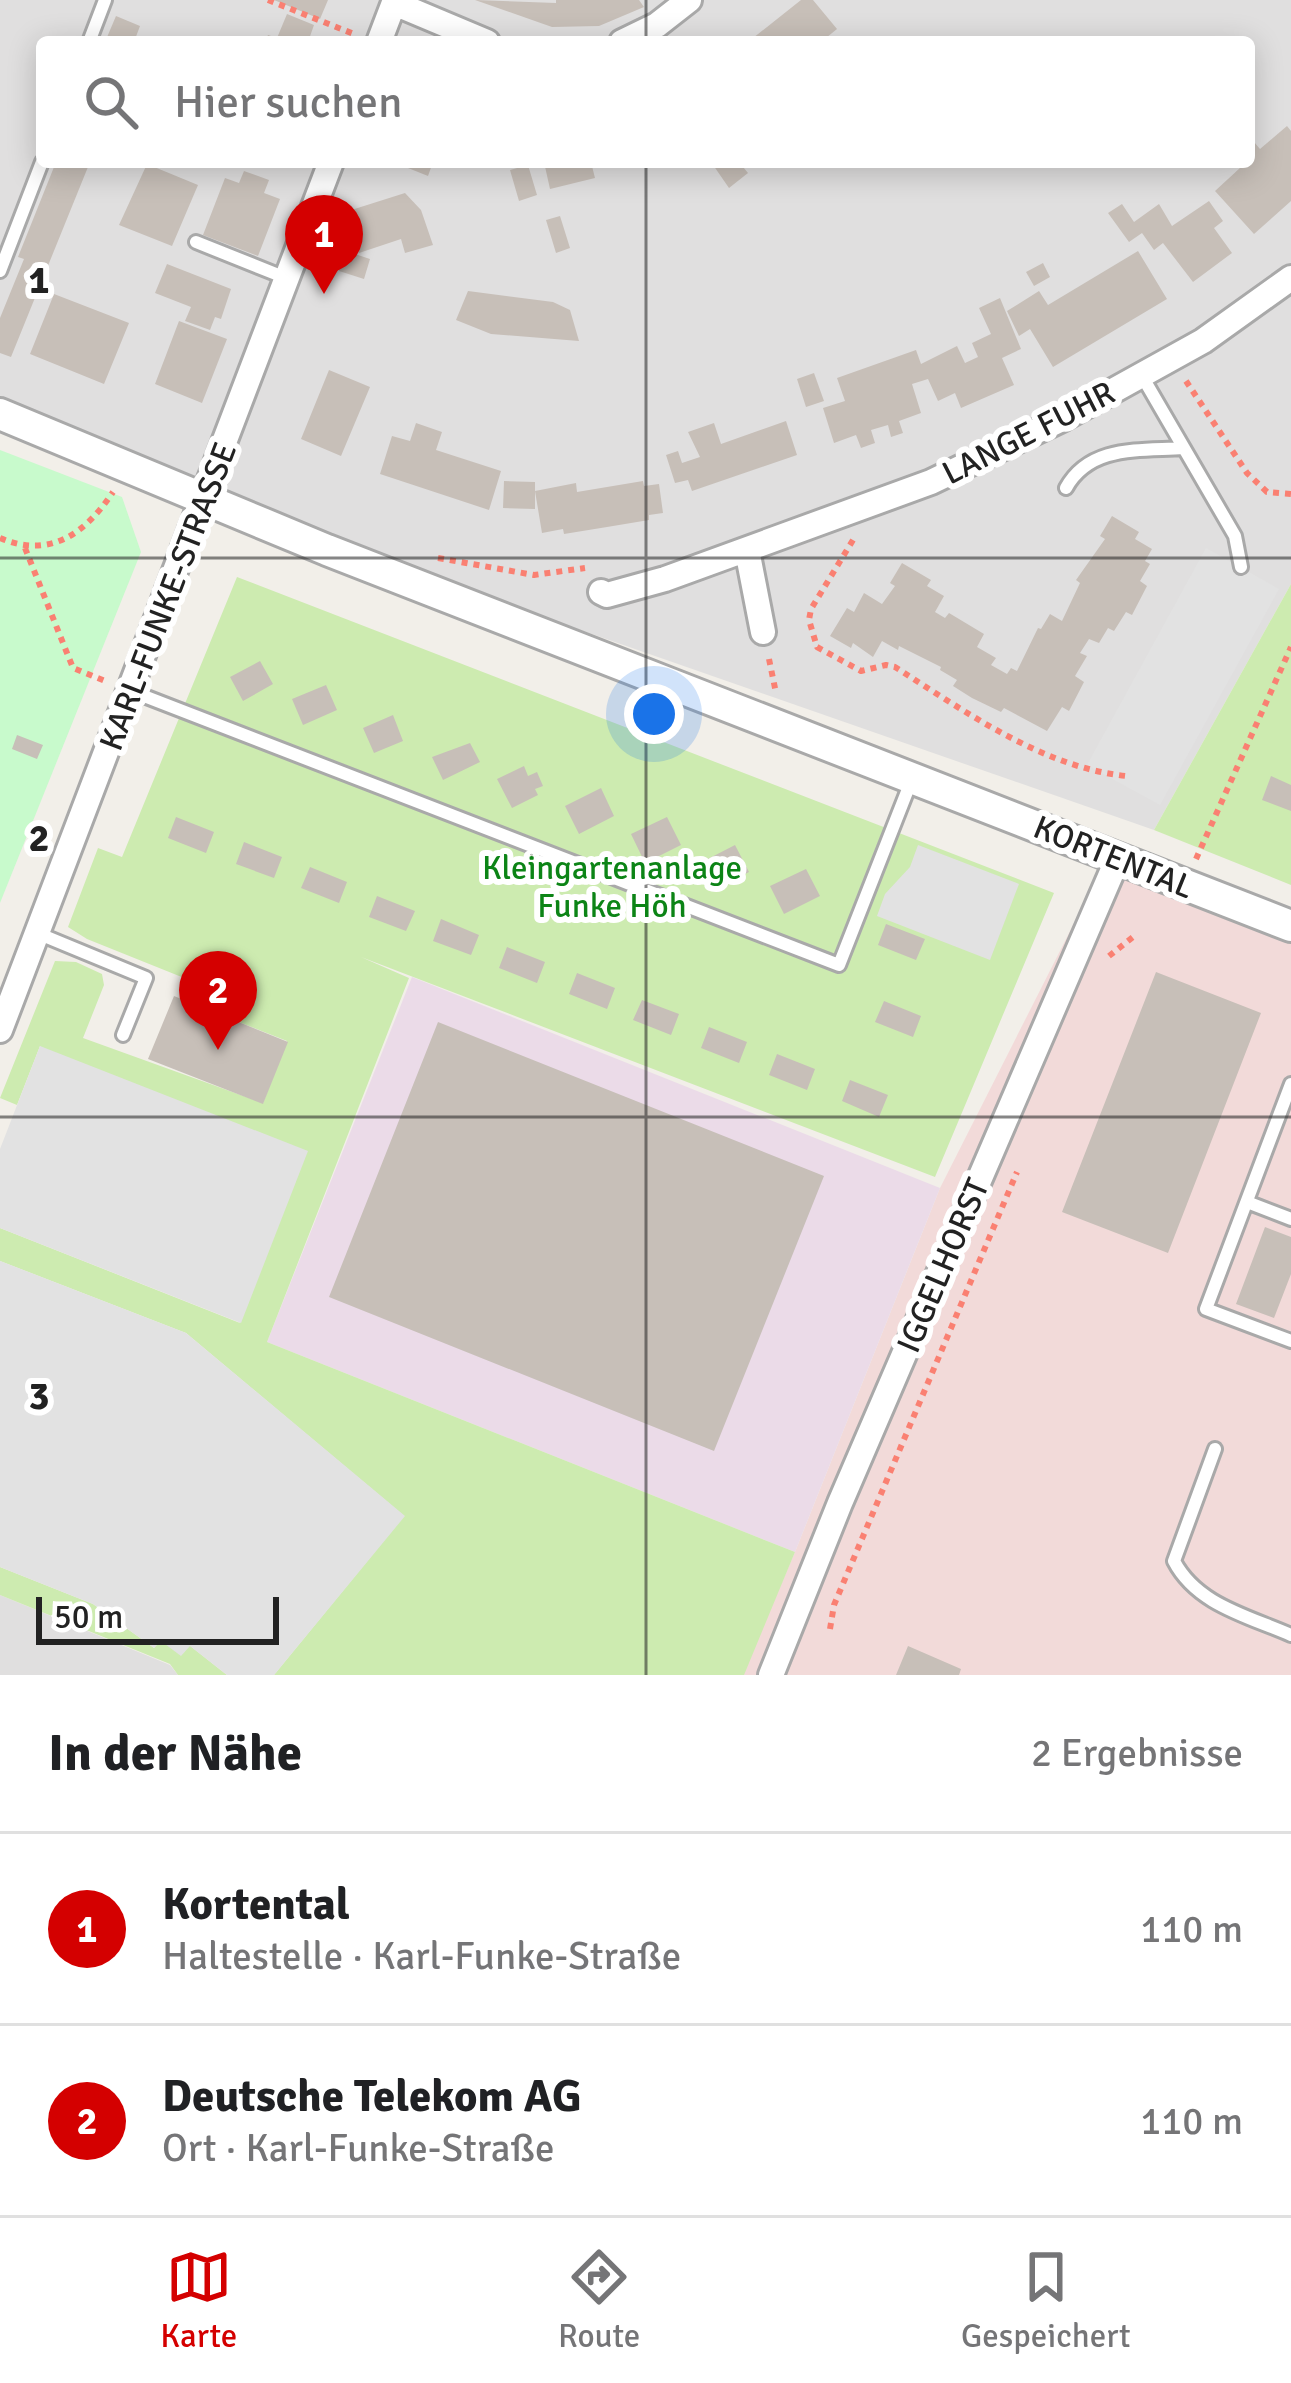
<!DOCTYPE html>
<html lang="de">
<head>
<meta charset="utf-8">
<style>
  body { margin:0; font-family:Signika,sans-serif; background:#f2f2f2; color:#202124 }
  .scale { position:absolute; left:36px; bottom:30px; width:243px; box-sizing:border-box; padding-left:12px; border:6px solid #222; border-top:0; font-size:33px; line-height:42px; white-space:nowrap; color:#222; -webkit-text-stroke:9px #fff; paint-order:stroke }
  .you { position:absolute; left:654px; top:714px; width:42px; height:42px; margin:-30px; border:9px solid #fff; border-radius:50%; background:#1a73e8; box-shadow:0 0 0 18px #1a73e833 }
  .badge { display:grid; place-items:center; width:78px; height:78px; border-radius:50%; background:#d40000; color:#fff; font-size:39px; font-weight:700 }
  .pin { position:absolute; translate:-50% -99px; filter:drop-shadow(0 3px 6px #0008) }
  .pin::after { content:''; position:absolute; top:63px; width:42px; height:36px; background:inherit; clip-path:polygon(0 0,100% 0,50% 100%) }
  .list { margin:0; padding:0; list-style:none }
  h2 { display:flex; justify-content:space-between; align-items:center; height:156px; margin:0; padding:0 48px; font-size:51px }
  h2 small { font-size:39px; font-weight:400; color:#757577 }
  .list li { display:grid; grid-template-columns:78px 1fr auto; gap:36px; align-items:center; box-sizing:border-box; height:192px; padding:0 48px; border-top:3px solid #e0e0e0 }
  .list b { display:block; font-size:45px; white-space:nowrap }
  .list p { margin:0; font-size:39px; white-space:nowrap; color:#757577 }
  .list em { font-size:39px; font-style:normal; color:#757577 }
  .icon { flex:none; width:66px; height:66px; fill:none; stroke:currentColor; stroke-width:2; stroke-linecap:round; stroke-linejoin:round }
  .map { position:relative; flex:none; width:1291px; height:1675px; overflow:hidden }
  .search { position:absolute; background:#fff; box-shadow:0 6px 30px #0003; left:36px; right:36px; top:36px; height:132px; display:flex; align-items:center; gap:30px; box-sizing:border-box; padding:0 42px; border-radius:12px; color:#757577; font-size:45px }
  .sheet { height:540px; background:#fff }
  nav { display:flex; justify-content:space-around; align-items:center; box-sizing:border-box; height:168px; border-top:3px solid #e0e0e0; background:#fff; font-size:33px; color:#757577 }
  nav a { display:grid; justify-items:center; gap:6px }
  nav .on { color:#d40000 }
  .map>svg:first-child { display:block }
</style>
</head>
<body>
<div class="map">
<svg width="1291" height="1675" viewBox="0 0 1291 1675">
  <rect width="100%" height="100%" fill="#f2efe9"/>
  <path fill="#e0dfdf" fill-rule="evenodd" d="M0,0H1291V584L1154,830L205,499L0,414ZM42,42H1249V162H42Z
    M0,1595L170,1665L178,1675H0Z"/>
  <path fill="#f2dad9" d="M1105,862L1291,939V1675H742L795,1552L940,1188Z"/>
  <path fill="#ebdbe8" d="M412,977L940,1188L795,1552L267,1342Z"/>
  <path fill="#cdebb0" d="M237,577L1054,893L935,1177L361,957L409,978L267,1342L795,1552L744,1675H274L404,1516L186,1333L0,1261V1228L240,1323L40,1046L17,1105L0,1098L55,961L76,962L102,974L104,985L83,1038L263,1103L287,1041L208,1010L214,990L87,939L68,927L98,848L122,857Z
    M1291,584V885L1154,830Z
    M0,1567L93,1604L154,1648L161,1640L189,1645L227,1675H178L170,1664L0,1595Z"/>
  <path fill="#c8facc" d="M0,450L122,497L141,552L0,903Z"/>
  <path fill="#e2e2e2" d="M1206,548L1279,589L1160,805L1087,765Z
    M918,845L1019,884L990,960L877,916L885,894L910,867Z
    M40,1046L308,1151L241,1323L0,1228V1149Z
    M0,1261L186,1333L405,1516L274,1675H227L190,1646L181,1656L161,1641L154,1648L93,1604L0,1567Z"/>
  <path fill="#c7bfb8" d="M274,0H328L320,19Z
    M475,0L556,3V0H639L644,7L599,26L552,27Z
    M801,0H813L837,29L821,42H748Z
    M287,14L314,25L308,42H265L268,35L277,38Z
    M116,16L140,26L134,42H105Z
    M1287,126L1291,131V201L1254,234L1215,191L1241,167L1236,162H1249V136L1260,149Z
    M56,162H90L11,357L0,353V318L24,259L18,257Z
    M393,162H433L428,176Z
    M544,162H601V164L592,166L595,178L550,189Z
    M711,162H739L748,173L729,188Z
    M147,164L198,185L172,246L119,225Z
    M528,165L537,195L519,201L510,170Z
    M244,171L269,180L264,193L280,199L258,256L203,235L225,178L239,183Z
    M405,193L421,210L433,245L405,253L401,239L359,253L345,212Z
    M1209,201L1223,221L1214,228L1232,253L1193,282L1163,243L1154,250L1142,233L1129,242L1108,213L1122,204L1134,222L1159,204L1172,226Z
    M560,216L570,248L556,253L546,220Z
    M346,251L370,259L364,279L339,271Z
    M1138,251L1167,299L1053,367L1030,329L1019,336L1007,311L1039,291L1048,305Z
    M1043,263L1050,277L1034,286L1026,272Z
    M167,264L231,289L221,319L215,317L210,330L185,321L191,307L155,293Z
    M468,291L553,302L570,310L579,341L491,334L456,320Z
    M54,294L129,323L104,384L30,354Z
    M1000,298L1021,349L1002,358L1014,385L961,408L955,393L938,401L928,379L912,384L921,413L899,421L903,433L891,437L888,425L871,430L875,443L861,448L856,435L834,443L823,408L845,401L837,378L916,350L921,364L957,346L965,363L978,357L972,343L991,334L979,308Z
    M179,321L227,339L202,403L155,384Z
    M329,370L370,387L341,456L301,439Z
    M814,373L824,401L806,407L797,379Z
    M786,421L797,455L692,491L688,480L675,483L666,455L678,451L682,463L700,457L688,432L714,423L721,444Z
    M416,423L442,432L436,450L501,471L489,510L380,474L392,436L410,441Z
    M504,481L535,482V491L576,483L577,492L643,481L644,486L659,484L663,513L649,515V520L607,527L564,534L563,529L542,533L535,491V509L503,508Z
    M1112,516L1139,532L1135,539L1152,549L1145,561L1150,564L1140,581L1147,586L1132,615L1126,612L1114,631L1108,628L1099,643L1089,639L1080,653L1087,656L1075,676L1084,682L1069,711L1062,707L1047,731L1004,708L1001,712L972,698L953,686L957,680L940,670L941,667L899,646L898,650L882,641L873,657L853,643L851,648L830,636L847,608L854,612L864,593L882,604L895,586L890,583L902,563L931,580L927,586L944,596L935,612L945,618L949,613L984,634L977,647L996,658L991,665L1007,674L1011,668L1017,671L1038,628L1041,629L1050,614L1062,621L1080,583L1076,580L1105,539L1100,536Z
    M260,661L273,684L243,701L230,677Z
    M326,685L337,710L303,725L292,699Z
    M393,715L403,741L374,753L363,728Z
    M17,735L43,745L37,759L12,749Z
    M470,743L480,762L443,780L432,757Z
    M524,766L528,776L537,772L543,786L535,789L538,795L512,808L497,779Z
    M1271,776L1291,785V811L1262,800Z
    M601,788L614,816L579,834L565,806Z
    M176,817L214,832L206,853L168,838Z
    M667,817L681,845L645,863L631,834Z
    M244,842L282,857L274,878L236,864Z
    M735,845L749,872L714,890L700,863Z
    M310,867L347,882L339,903L301,888Z
    M806,869L820,896L784,914L770,886Z
    M377,896L415,911L406,931L369,917Z
    M441,919L479,935L471,955L433,941Z
    M886,924L925,939L916,960L878,945Z
    M507,947L545,962L537,983L499,968Z
    M1156,972L1261,1013L1168,1253L1062,1212Z
    M577,973L615,988L607,1009L569,994Z
    M174,996L288,1042L263,1104L148,1059Z
    M642,1000L679,1014L671,1035L633,1020Z
    M884,1001L921,1016L913,1037L875,1022Z
    M438,1022L824,1176L714,1451L329,1297Z
    M709,1027L747,1042L739,1063L701,1048Z
    M777,1054L815,1069L807,1090L769,1075Z
    M850,1080L888,1095L879,1117L842,1101Z
    M1265,1227L1291,1237V1274L1274,1318L1236,1304Z
    M908,1646L961,1669L959,1675H896Z"/>
  <g fill="none" stroke-linecap="round" stroke-linejoin="round">
    <g stroke="#a9a9a9" stroke-width="18">
      <path id="service" d="M89,42L105,0
        M196,242L286,278
        M0,271L42,162
        M1142,376L1235,536L1241,567
        M1066,488C1090,445 1139,451 1183,448
        M131,691L839,965L912,779
        M37,933L146,978L123,1035
        M1291,1084L1206,1309L1291,1341
        M1247,1202L1291,1219
        M1215,1449L1174,1561C1197,1605 1248,1616 1291,1635"/>
    </g>
    <g stroke="#a9a9a9" stroke-width="30">
      <path id="minor" d="M394,3L487,42
        M379,42L395,0
        M622,42L657,25L689,0
        M747,550L763,632
        M601,592L607,595L665,579L931,482L1064,418L1203,341L1291,278
        M0,1030L331,162
        M771,1675L840,1503L1118,858"/>
    </g>
    <g stroke="#a9a9a9" stroke-width="36">
      <path id="tertiary" d="M0,414L327,550L1291,926"/>
    </g>
    <path stroke="#fa8072" stroke-width="6" stroke-dasharray="6 6" stroke-linecap="butt" d="M268,0L354,34
      M1186,381L1247,473L1267,492L1291,494
      M0,538C50,559 85,534 113,492
      M853,540L811,609L809,620L817,647L861,671L886,665L895,667C966,712 1042,767 1126,776
      M25,548L73,668L105,681
      M438,558L534,575L585,568
      M769,659L776,693
      M1196,859L1291,647
      M1109,956L1133,937
      M830,1629L834,1605L1017,1172"/>
    <use href="#service" stroke="#fff" stroke-width="12"/>
    <use href="#minor" stroke="#fff" stroke-width="24"/>
    <use href="#tertiary" stroke="#fff" stroke-width="30"/>
  </g>
  <path fill="none" stroke="#222" stroke-width="3" stroke-opacity="0.55" d="M646,0V42M646,162V1675M0,558H1291M0,1117H1291"/>
  <g text-anchor="middle" stroke-width="12" stroke-linejoin="round" paint-order="stroke">
    <g font-size="33" fill="#222" stroke="#fff">
      <text transform="translate(1028 432) rotate(-27)" y="12">LANGE FUHR</text>
      <text transform="translate(167 596) rotate(-69)" y="12">KARL-FUNKE-STRASSE</text>
      <text transform="translate(1114 856) rotate(22)" y="12">KORTENTAL</text>
      <text transform="translate(942 1265) rotate(-67)" y="12">IGGELHORST</text>
    </g>
    <g font-size="33" fill="#0c8416" stroke="#fff">
      <text x="612" y="879">Kleingartenanlage<tspan x="612" dy="38">Funke Höh</tspan></text>
    </g>
  </g>
  <g font-size="39" text-anchor="middle" font-weight="bold" fill="#222" stroke="#fff" stroke-width="12" stroke-linejoin="round" paint-order="stroke">
    <text x="39" y="293">1</text>
    <text x="39" y="851">2</text>
    <text x="39" y="1409">3</text>
  </g>
</svg>
<div class="scale">50 m</div>
<div class="you"></div>
<div class="pin badge" style="left:324px;top:294px">1</div>
<div class="pin badge" style="left:218px;top:1050px">2</div>
<div class="search"><svg class="icon" aria-label="search" viewBox="0 0 24 24"><circle cx="10" cy="10" r="6"/><path d="M15 15l6 6"/></svg>Hier suchen</div>
</div>
<section class="sheet">
<h2>In der Nähe<small>2 Ergebnisse</small></h2>
<ul class="list">
<li><span class="badge">1</span><div><b>Kortental</b><p>Haltestelle · Karl-Funke-Straße</p></div><em>110 m</em></li>
<li><span class="badge">2</span><div><b>Deutsche Telekom AG</b><p>Ort · Karl-Funke-Straße</p></div><em>110 m</em></li>
</ul>
</section>
<nav>
<a class="on"><svg class="icon" aria-label="map" viewBox="0 0 24 24"><path d="M3 6l6-2 6 2 6-2v14l-6 2-6-2-6 2zM9 4v14M15 6v14"/></svg>Karte</a>
<a><svg class="icon" aria-label="directions" viewBox="0 0 24 24"><path d="M12 3l9 9-9 9-9-9zM9 14v-3h6M13 9l2 2-2 2"/></svg>Route</a>
<a><svg class="icon" aria-label="saved" viewBox="0 0 24 24"><path d="M7 4h10v16l-5-4-5 4z"/></svg>Gespeichert</a>
</nav>
</body>
</html>
